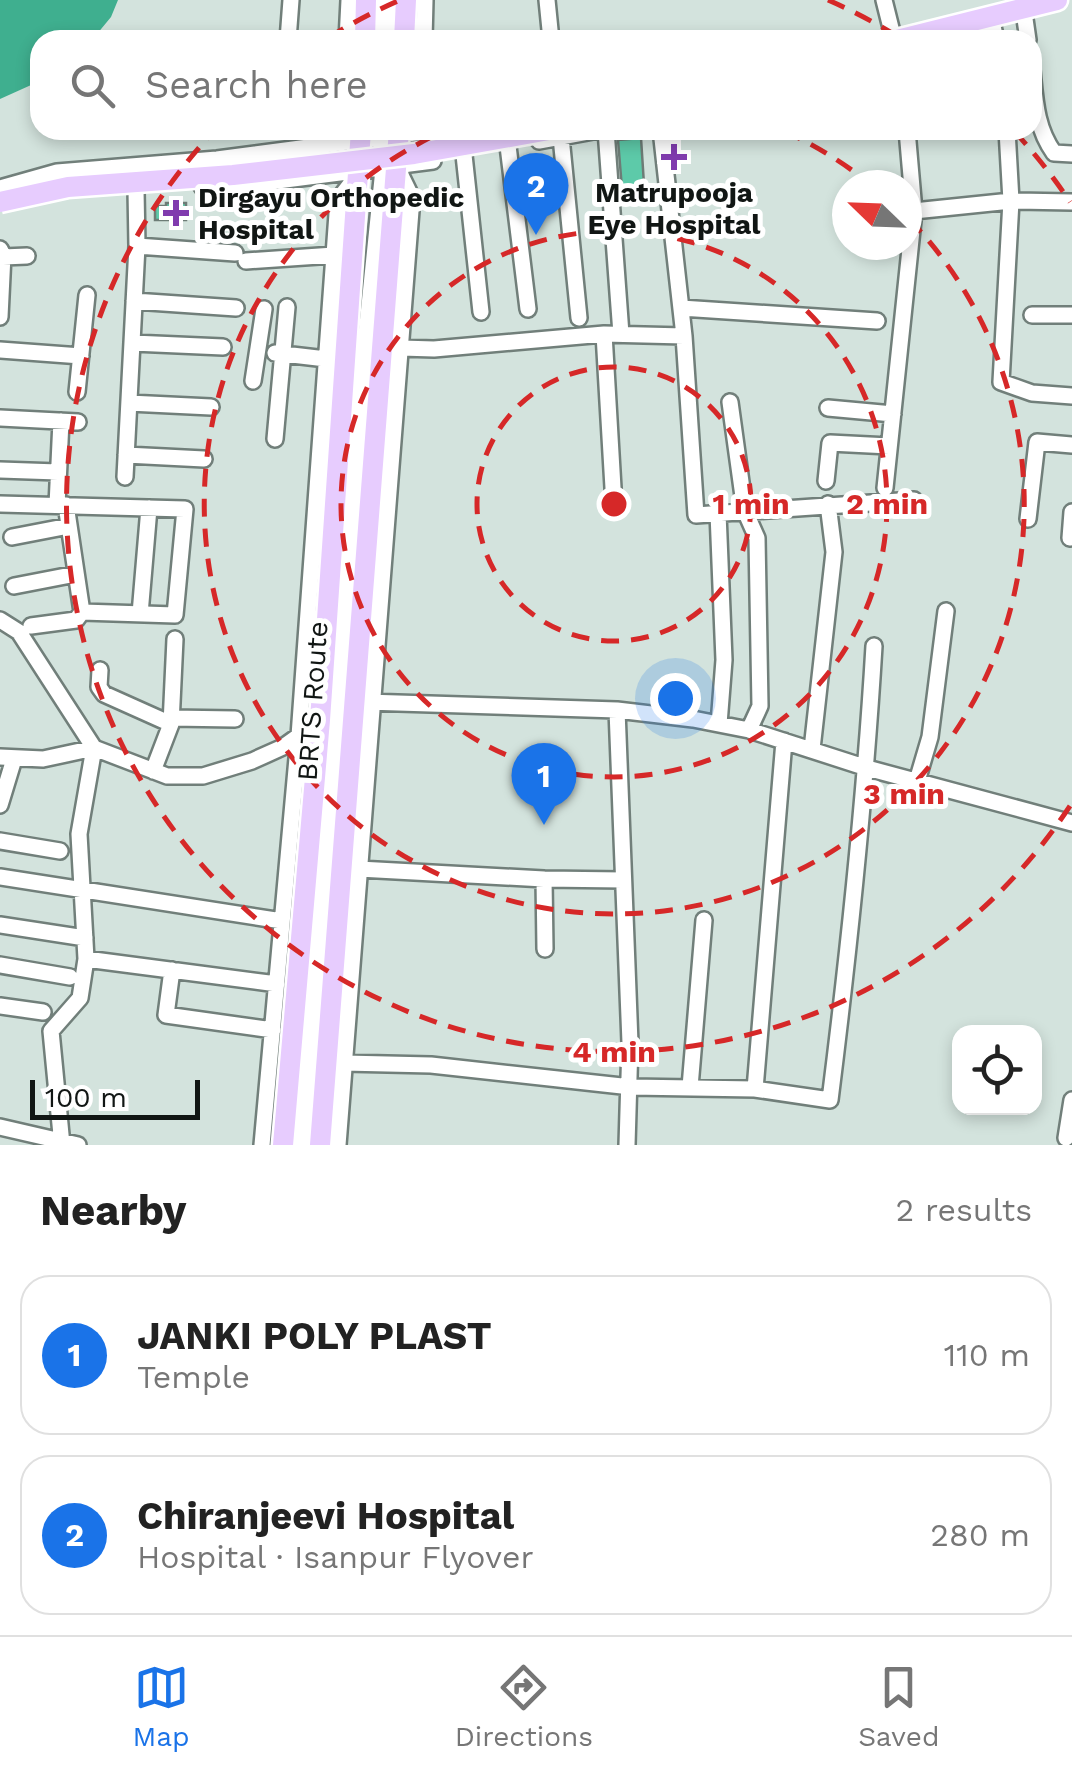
<!DOCTYPE html>
<html lang="en">
<head>
<meta charset="utf-8">
<style>
  body { margin:0; font-family:"Work Sans",sans-serif; background:#f6f6f6; color:#222 }
  .controls { position:absolute; right:30px; bottom:30px; display:grid; overflow:hidden; border-radius:20px; box-shadow:0 5px 15px #0003 }
  .controls button { width:90px; height:90px; display:grid; place-items:center; padding:0; border:0; border-bottom:2px solid #e0e0e0; background:#fff; color:#222; font:50px sans-serif }
  .compass { position:absolute; left:832px; top:170px; width:90px; height:90px; border-radius:50%; background:#fff; box-shadow:0 5px 15px #0003; rotate:293deg }
  .scale { position:absolute; left:30px; bottom:25px; width:170px; box-sizing:border-box; padding-left:10px; border:5px solid #111614; border-top:0; font-size:28px; line-height:35px; white-space:nowrap; color:#111614; -webkit-text-stroke:8px #fff; paint-order:stroke }
  .you { position:absolute; left:675px; top:698px; width:35px; height:35px; margin:-25px; border:8px solid #fff; border-radius:50%; background:#1a73e8; box-shadow:0 0 0 15px #1a73e833 }
  .badge { display:grid; place-items:center; width:65px; height:65px; border-radius:50%; background:#1a73e8; color:#fff; font-size:32px; font-weight:700 }
  .pin { position:absolute; translate:-50% -82px; filter:drop-shadow(0 2px 5px #0008) }
  .pin::after { content:''; position:absolute; top:52px; width:35px; height:30px; background:inherit; clip-path:polygon(0 0,100% 0,50% 100%) }
  .list { margin:0; padding:0; list-style:none }
  h2 { display:flex; justify-content:space-between; align-items:center; height:130px; margin:0; padding:0 40px; font-size:42px }
  h2 small { font-size:32px; font-weight:400; color:#767676 }
  .list li { display:grid; grid-template-columns:65px 1fr auto; gap:30px; align-items:center; box-sizing:border-box; height:160px; margin:0 20px 20px; padding:0 20px; border:2px solid #e0e0e0; border-radius:30px }
  .list b { display:block; font-size:38px; white-space:nowrap }
  .list p { margin:0; font-size:32px; white-space:nowrap; color:#767676 }
  .list em { font-size:32px; font-style:normal; color:#767676 }
  .icon { flex:none; width:55px; height:55px; fill:none; stroke:currentColor; stroke-width:2; stroke-linecap:round; stroke-linejoin:round }
  .map { position:relative; flex:none; width:1072px; height:1145px; overflow:hidden }
  .search { position:absolute; background:#fff; box-shadow:0 5px 15px #0003; left:30px; right:30px; top:30px; height:110px; display:flex; align-items:center; gap:25px; box-sizing:border-box; padding:0 35px; border-radius:30px; color:#767676; font-size:38px }
  .sheet { height:490px; background:#fff }
  nav { display:flex; justify-content:space-around; align-items:center; box-sizing:border-box; height:140px; border-top:2px solid #e0e0e0; background:#fff; font-size:28px; color:#767676 }
  nav a { display:grid; justify-items:center; gap:5px }
  nav .on { color:#1a73e8 }
  .map>svg:first-child { display:block }
</style>
</head>
<body>
<div class="map">
<svg width="1072" height="1145" viewBox="0 0 1072 1145">
  <rect width="100%" height="100%" fill="#d3e3dd"/>
  <path fill="#3faf8f" d="M0,0H118L111,17L92,40H40V81L0,99Z"/>
  <path fill="#5dcaa9" stroke="#6d7c76" stroke-width="2.5" d="M641,138L645,200L623,201L618,140Z
    M166,203H186V220H155V206H166Z"/>
  <g fill="none" stroke-linecap="round" stroke-linejoin="round">
    <g stroke="#717f7a" stroke-width="20">
      <path id="minor" d="M547,0L551,40
        M884,0L894,40
        M1025,19L1028,40
        M993,26L996,40
        M288,40L291,0
        M347,40L349,0
        M379,40L382,0
        M393,40L395,0
        M424,40L425,0
        M1032,70C1035,100 1036,128 1054,153L1072,154
        M606,130L621,334
        M907,130L914,211L1011,201L1072,202
        M1007,130L1011,201L1001,382L1032,393L1072,396
        M561,137L579,318
        M539,141L599,130
        M508,146L528,309
        M464,155L481,312
        M202,187L254,184L433,161
        M0,188L57,172L217,159L438,130
        M137,246L235,253
        M0,249L3,255L0,317
        M3,257L27,256
        M246,261L334,255
        M134,301L236,308
        M681,308L877,321
        M1032,315H1072
        M604,334L614,505
        M684,336L696,515L914,500
        M133,343L223,347
        M401,348L434,349L604,334L684,336L661,130
        M0,350L81,356
        M275,353L326,359
        M253,381L264,309
        M77,392L87,295
        M730,402L745,511L757,538L760,706L749,730
        M129,403L211,407
        M828,408L893,414
        M0,418L78,422
        M275,439L287,307
        M126,455L204,459
        M0,470L58,472
        M125,477L137,246L136,190
        M826,481L830,443L889,446
        M885,488L914,211
        M0,504L185,509L175,615L82,612L76,620L31,626
        M57,505L61,421
        M66,505L82,612
        M718,513L724,660L719,724
        M1028,519L1037,442L1072,445
        M12,537L69,526
        M1070,538L1072,512
        M14,586L76,574
        M140,614L149,508
        M0,620L19,632L94,748L79,834L86,959L80,998L51,1031L62,1145
        M100,670L99,687L104,694L171,724
        M366,702L617,710L693,719L749,730L867,768L1072,823
        M617,710L630,1043L627,1145
        M171,718L235,719
        M784,741L755,1089L830,1100C849,949 865,798 874,646
        M812,749L834,552L828,504
        M0,757L43,759L94,748L167,776H203L252,761L283,747L304,732
        M153,771L171,724L175,639
        M917,781L930,737L946,611
        M0,805L14,759
        M0,841L60,851
        M359,869L544,879L545,949
        M0,877L282,921
        M544,879L623,880
        M0,925L85,938
        M86,959L277,984
        M0,965L70,977
        M172,970L166,1015L273,1030
        M0,1006L43,1012
        M344,1063L431,1065L631,1087L755,1089
        M690,1087L704,920
        M0,1127L78,1145
        M1066,1138L1072,1100
        M262,1145L299,736L338,200L358,174
        M301,1145L359,403L387,130
        M338,1145L412,198L397,167"/>
    </g>
    <g stroke="#fff" stroke-width="25">
      <path id="major" d="M365,40L366,0
        M404,40L406,0
        M897,40L1057,0
        M283,1145L320,720L361,130
        M320,1145L399,130"/>
    </g>
    <use href="#minor" stroke="#fff" stroke-width="15"/>
    <use href="#major" stroke="#e7ccfe" stroke-width="20"/>
    <g stroke="#fff" stroke-width="25" stroke-linecap="butt">
      <path id="major-bridge" d="M0,202L68,187L233,175L414,154L549,130"/>
    </g>
    <use href="#major-bridge" stroke="#e7ccfe" stroke-width="20"/>
  </g>
  <g fill="none" stroke="#d62828" stroke-width="5" stroke-dasharray="18 12">
    <circle cx="614" cy="504" r="137"/>
    <circle cx="614" cy="504" r="273"/>
    <path d="M784 131A410 410 0 0 1 869 183M909 219A410 410 0 1 1 444 131"/>
    <path d="M1070 806A547 547 0 1 1 214 131M328 38A547 547 0 0 1 400 0M828 0A547 547 0 0 1 900 38M1014 131A547 547 0 0 1 1070 202"/>
  </g>
  <g fill="#803bae" stroke="#fff" stroke-width="4">
    <path d="M669 142h10v10h10v10h-10v10h-10v-10h-10v-10h10z"/>
    <path d="M171 198h10v10h10v10h-10v10h-10v-10h-10v-10h10z"/>
  </g>
  <g text-anchor="middle" stroke-width="10" stroke-linejoin="round" paint-order="stroke">
    <g font-size="28" font-weight="bold" fill="#111614" stroke="#fff">
      <text x="674" y="202">Matrupooja<tspan x="674" dy="32">Eye Hospital</tspan></text>
      <text x="198" y="207" text-anchor="start">Dirgayu Orthopedic<tspan x="198" dy="32">Hospital</tspan></text>
    </g>
    <g font-size="28" fill="#111614" stroke="#fff">
      <text transform="translate(312 701) rotate(-86)" y="10">BRTS Route</text>
    </g>
  </g>
  <circle cx="614" cy="504" r="15" fill="#d62828" stroke="#fff" stroke-width="5"/>
  <g font-size="30" text-anchor="middle" font-weight="bold" fill="#d62828" stroke="#fff" stroke-width="10" stroke-linejoin="round" paint-order="stroke">
    <text x="751" y="514">1 min</text>
    <text x="887" y="514">2 min</text>
    <text x="904" y="804">3 min</text>
    <text x="614" y="1062">4 min</text>
  </g>
</svg>
<div class="controls">
<button><svg class="icon" aria-label="locate" viewBox="0 0 24 24"><circle cx="12" cy="12" r="6"/><path d="M12 2v4M12 18v4M2 12h4M18 12h4"/></svg></button>
</div>
<svg class="compass" viewBox="-18 -18 36 36"><path d="M0-13l5 13h-10z" fill="#e53935"/><path d="M0 13l5-13h-10z" fill="#767676"/></svg>
<div class="scale">100 m</div>
<div class="you"></div>
<div class="pin badge" style="left:544px;top:825px">1</div>
<div class="pin badge" style="left:536px;top:235px">2</div>
<div class="search"><svg class="icon" aria-label="search" viewBox="0 0 24 24"><circle cx="10" cy="10" r="6"/><path d="M15 15l6 6"/></svg>Search here</div>
</div>
<section class="sheet">
<h2>Nearby<small>2 results</small></h2>
<ul class="list">
<li><span class="badge">1</span><div><b>JANKI POLY PLAST</b><p>Temple</p></div><em>110 m</em></li>
<li><span class="badge">2</span><div><b>Chiranjeevi Hospital</b><p>Hospital · Isanpur Flyover</p></div><em>280 m</em></li>
</ul>
</section>
<nav>
<a class="on"><svg class="icon" aria-label="map" viewBox="0 0 24 24"><path d="M3 6l6-2 6 2 6-2v14l-6 2-6-2-6 2zM9 4v14M15 6v14"/></svg>Map</a>
<a><svg class="icon" aria-label="directions" viewBox="0 0 24 24"><path d="M12 3l9 9-9 9-9-9zM9 14v-3h6M13 9l2 2-2 2"/></svg>Directions</a>
<a><svg class="icon" aria-label="saved" viewBox="0 0 24 24"><path d="M7 4h10v16l-5-4-5 4z"/></svg>Saved</a>
</nav>
</body>
</html>
